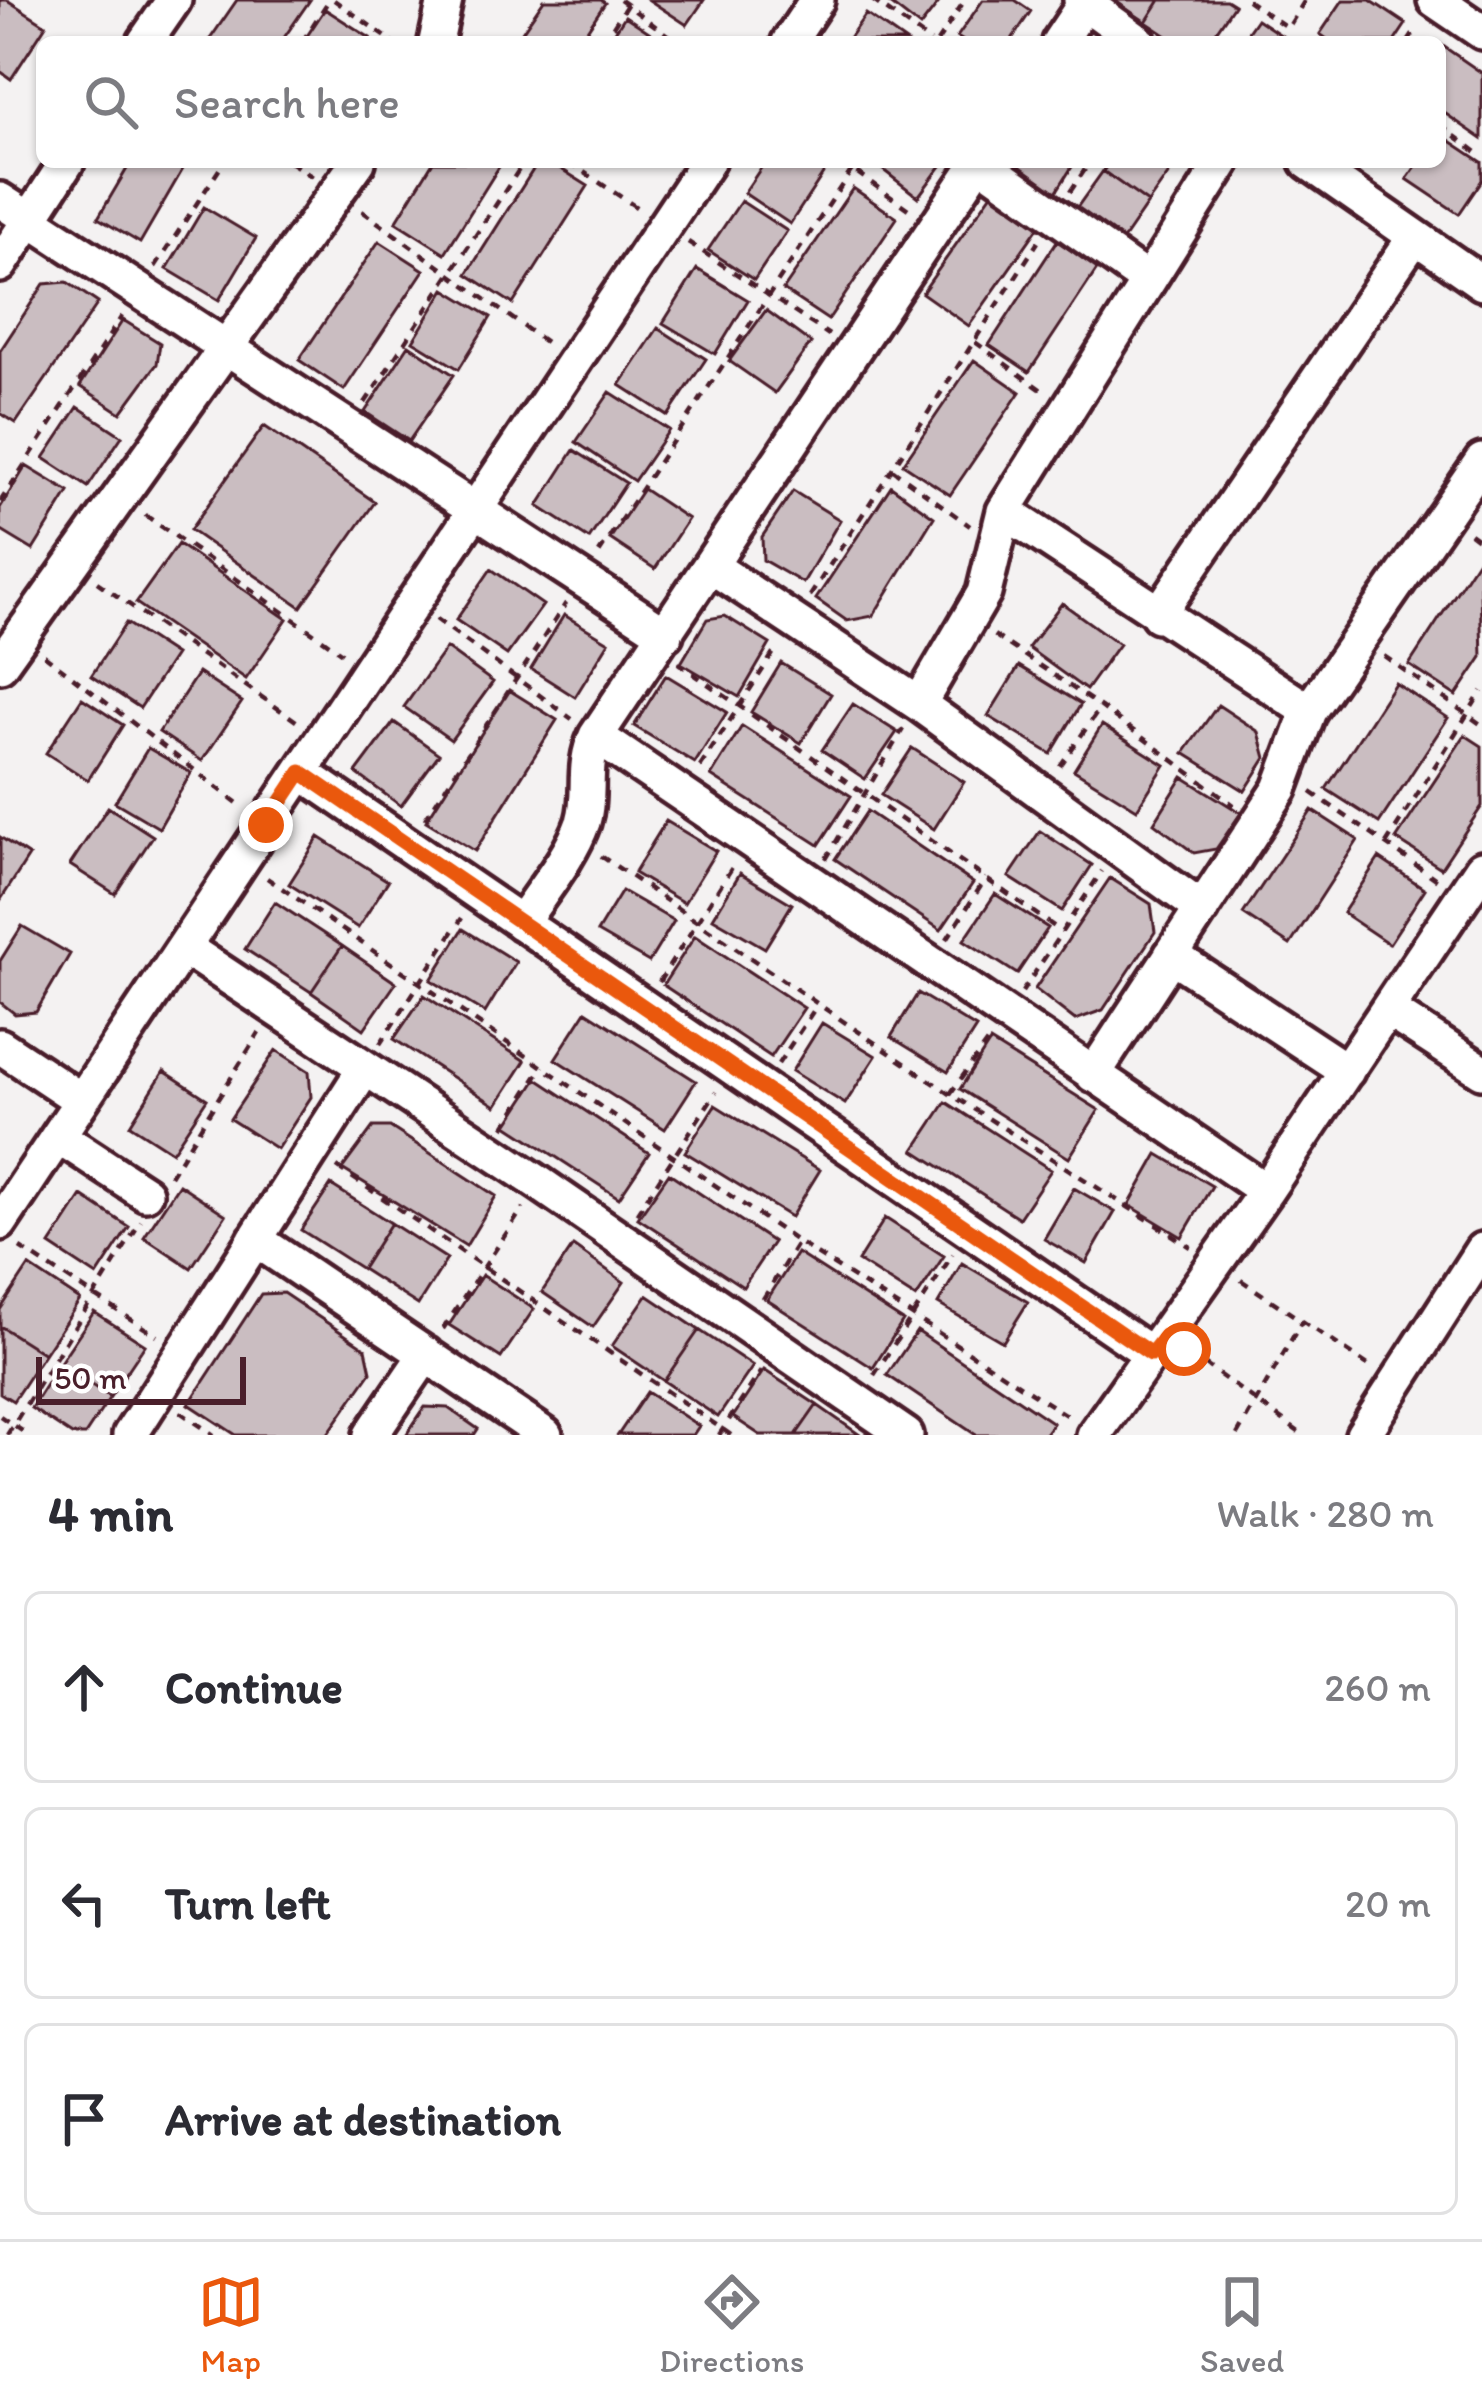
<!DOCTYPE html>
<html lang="en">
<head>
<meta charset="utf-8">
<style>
  body { margin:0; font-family:Itim,sans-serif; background:#f7f7f7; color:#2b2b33 }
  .scale { position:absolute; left:36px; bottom:30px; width:210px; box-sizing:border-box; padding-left:12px; border:6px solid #4a1f2b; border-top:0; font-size:33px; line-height:42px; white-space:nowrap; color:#4a1f2b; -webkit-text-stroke:9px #fff; paint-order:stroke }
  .stop { position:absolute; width:36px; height:36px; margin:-27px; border:9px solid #ea580c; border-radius:50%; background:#fff }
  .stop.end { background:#ea580c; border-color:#fff; box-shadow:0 3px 12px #0008 }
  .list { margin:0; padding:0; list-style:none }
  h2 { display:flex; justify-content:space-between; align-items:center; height:156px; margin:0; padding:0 48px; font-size:51px }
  h2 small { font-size:39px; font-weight:400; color:#7c7c81 }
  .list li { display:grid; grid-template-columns:78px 1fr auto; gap:36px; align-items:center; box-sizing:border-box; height:192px; margin:0 24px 24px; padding:0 24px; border:3px solid #e1e1e2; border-radius:18px }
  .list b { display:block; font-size:45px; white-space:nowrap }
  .list em { font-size:39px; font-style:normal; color:#7c7c81 }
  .icon { flex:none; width:66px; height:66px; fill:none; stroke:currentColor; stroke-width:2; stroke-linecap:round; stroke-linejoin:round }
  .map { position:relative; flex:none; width:1482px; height:1435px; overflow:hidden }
  .search { position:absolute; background:#fff; box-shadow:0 3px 9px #0004; left:36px; right:36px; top:36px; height:132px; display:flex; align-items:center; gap:30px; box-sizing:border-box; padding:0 42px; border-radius:18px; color:#7c7c81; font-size:45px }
  .sheet { height:804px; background:#fff }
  nav { display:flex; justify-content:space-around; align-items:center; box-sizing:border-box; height:168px; border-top:3px solid #e1e1e2; background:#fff; font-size:33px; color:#7c7c81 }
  nav a { display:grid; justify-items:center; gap:6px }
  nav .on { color:#ea580c }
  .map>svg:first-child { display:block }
</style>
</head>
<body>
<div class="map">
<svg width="1482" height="1435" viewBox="0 0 1482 1435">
  <rect width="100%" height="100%" fill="#f4f2f2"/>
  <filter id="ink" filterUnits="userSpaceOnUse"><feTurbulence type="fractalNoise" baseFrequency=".00833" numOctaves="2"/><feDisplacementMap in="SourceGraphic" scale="24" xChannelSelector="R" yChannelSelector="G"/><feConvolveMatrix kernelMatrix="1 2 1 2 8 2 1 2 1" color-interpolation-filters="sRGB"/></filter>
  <g filter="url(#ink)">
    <path fill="#cabdc1" stroke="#4a1f2b" stroke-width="3" d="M0,0H7L46,25L11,79L0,71Z
      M237,0H310L281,42H208Z
      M544,0H601L605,3L579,42H515Z
      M649,0H704L687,25Z
      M885,0H941L920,27Z
      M983,0H1015L1031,11L1010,42H965L957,37Z
      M1113,0H1160L1146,22Z
      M1160,0H1226L1234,5L1209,42H1176L1146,22Z
      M1343,0H1370L1406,24L1394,42H1331L1320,34Z
      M325,9L370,38L367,42H303Z
      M866,14L906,42H846Z
      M625,16L664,42H608Z
      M1257,19L1291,42H1241Z
      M1440,44L1482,73V139L1440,110Z
      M1440,134L1482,162V180L1459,214L1407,179L1419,162H1440Z
      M131,162H187L140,243L98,218Z
      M433,162H502L445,253L396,222Z
      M538,162H550L588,186L513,304L467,274Z
      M765,162H811L825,171L790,224L744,193Z
      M873,162H944L918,197Z
      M1022,162H1075L1053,197L1015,174Z
      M1110,162H1177L1148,203L1103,171Z
      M1103,171L1148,203L1122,241L1076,209Z
      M853,188L897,218L828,320L783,290Z
      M995,189L1042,222L969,326L922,293Z
      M741,201L787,231L754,280L708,250Z
      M204,207L256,238L219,300L167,269Z
      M379,241L424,270L344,390L299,360Z
      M1057,241L1098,268L1029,372L989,345Z
      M697,269L748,300L715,354L663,323Z
      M67,282L98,303L16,423L0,413V351L44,284Z
      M445,289L491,317L459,369L413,341Z
      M766,310L811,343L775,393L729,361Z
      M123,320L160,343L157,364L121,413L80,386Z
      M658,328L706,359L668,416L620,385Z
      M409,345L454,375L409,441L365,412Z
      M974,360L1020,392L950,495L903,464Z
      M610,392L669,430L634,481L576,442Z
      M78,407L122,436L88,487L44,458Z
      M264,426L375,502L301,607L190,530Z
      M574,450L626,483L589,539L538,506Z
      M26,466L69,492L33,550L0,530V508Z
      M891,486L934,517L873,616L847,621L816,599Z
      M643,489L688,519L655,569L610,539Z
      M793,491L840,520L803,583L763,560L762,537Z
      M178,544L287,619L246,679L136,603Z
      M1479,558L1482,657L1456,696L1409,665Z
      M491,569L543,605L507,655L456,620Z
      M1062,603L1119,644L1086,690L1028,648Z
      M564,615L609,642L575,697L531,669Z
      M725,616L770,644L739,697L681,663L707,619Z
      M126,623L175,655L140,708L91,676Z
      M446,648L493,682L451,740L404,707Z
      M781,663L831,694L801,743L751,712Z
      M1019,666L1081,704L1051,754L988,716Z
      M198,673L242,702L202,761L159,732Z
      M666,675L727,712L695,763L634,726Z
      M1395,683L1448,718L1379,823L1326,789Z
      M509,690L557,720L475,851L426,821Z
      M82,698L123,725L88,780L46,753Z
      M853,704L897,732L865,779L822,750Z
      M1218,705L1259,732L1266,758L1245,791L1184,753Z
      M394,722L439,754L401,806L356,773Z
      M1102,725L1165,765L1137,809L1074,770Z
      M742,726L851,796L819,845L711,776Z
      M1465,735L1482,746V806L1441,868L1396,839Z
      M148,748L191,773L159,828L115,802Z
      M912,748L964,782L934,829L881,795Z
      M1183,777L1241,813L1216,849L1194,853L1154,823Z
      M108,807L153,836L115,894L70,865Z
      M1312,810L1358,840L1290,945L1243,914Z
      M867,811L973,883L941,930L835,859Z
      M666,821L716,851L684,903L634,873Z
      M1040,831L1092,865L1062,911L1009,877Z
      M0,837L29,856L0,901Z
      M319,837L388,881L358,928L289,884Z
      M1379,858L1425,889L1389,944L1343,913Z
      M740,873L792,904L765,948L713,918Z
      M1110,878L1151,904L1155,932L1103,1010L1075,1020L1035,989Z
      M622,891L674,921L649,962L597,932Z
      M995,894L1048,928L1017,974L964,940Z
      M275,902L342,946L311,992L245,949Z
      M22,926L70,954L36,1012L15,1014L0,1002V961Z
      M463,929L516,962L485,1013L431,980Z
      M695,936L804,1008L771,1057L663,985Z
      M342,946L396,983L364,1029L311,992Z
      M918,993L976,1028L948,1072L891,1037Z
      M424,995L525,1061L496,1106L394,1039Z
      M586,1011L696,1081L665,1129L555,1059Z
      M822,1023L876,1056L845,1104L792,1071Z
      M990,1042L1099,1110L1069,1158L960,1089Z
      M276,1050L309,1071L311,1097L277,1149L230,1119Z
      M164,1071L207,1099L172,1152L130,1125Z
      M537,1079L649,1153L619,1198L507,1125Z
      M946,1102L1051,1170L1019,1218L914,1150Z
      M715,1105L820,1170L791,1217L685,1152Z
      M373,1127H390L496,1196L466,1246L342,1169Z
      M1158,1154L1212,1186L1182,1237L1129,1205Z
      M669,1173L773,1242L743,1287L638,1218Z
      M179,1184L226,1215L191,1268L144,1237Z
      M331,1185L391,1223L362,1269L301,1230Z
      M1074,1188L1115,1212L1086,1263L1044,1239Z
      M82,1196L129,1227L97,1276L50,1245Z
      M885,1218L944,1256L916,1298L858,1261Z
      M391,1223L447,1259L418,1305L362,1269Z
      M573,1246L624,1282L593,1327L542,1292Z
      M797,1253L903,1321L873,1368L767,1300Z
      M962,1263L1028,1302L1003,1342L938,1304Z
      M29,1266L80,1300L44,1354L0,1326V1310Z
      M482,1275L534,1309L501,1358L449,1325Z
      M283,1293L366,1349L371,1372L327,1435H236L189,1404L261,1294Z
      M647,1295L699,1330L664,1381L612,1346Z
      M94,1312L145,1345L110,1397L59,1364Z
      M0,1326L44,1354L13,1401L0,1393Z
      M699,1330L753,1366L718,1417L664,1381Z
      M917,1331L1053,1423L1044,1435H976L887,1375Z
      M59,1364L110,1397L85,1435H72L31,1408Z
      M764,1370L817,1405L796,1435H760L733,1417Z
      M647,1392L699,1426L693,1435H618Z
      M817,1405L860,1435H796Z
      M425,1407L448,1408L478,1429L474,1435H406Z"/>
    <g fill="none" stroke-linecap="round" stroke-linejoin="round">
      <g stroke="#4a1f2b" stroke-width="42">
        <path id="minor" d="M1081,0L1139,42
          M1435,0L1482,32
          M145,42L174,0
          M436,42L445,0
          M789,42L817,0
          M1059,42L1085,3
          M980,162L1148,281
          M1308,162L1482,283
          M0,200L666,634
          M0,265L67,162
          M1004,511L1309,711
          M711,566L919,704L1202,909
          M1158,615L1414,238
          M0,665L358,162
          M919,704L984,593L1004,511L1223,162
          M596,736L1266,1191
          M301,772L1151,1354
          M521,923C541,892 571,857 583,822C592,793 581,768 596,736L979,162
          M185,948L539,1183L906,1435
          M1171,955L1347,1071
          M1388,1010L1482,1071
          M0,1046L81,1100
          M1093,1075L1280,789L1309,711L1482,461
          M58,1136L145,1193
          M0,1223L707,162
          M255,1239L545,1435
          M130,1435L365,1068
          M371,1435L426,1354
          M1094,1435L1266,1191L1482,868
          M1363,1435L1482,1250"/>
      </g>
      <path stroke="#4a1f2b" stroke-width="4.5" stroke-dasharray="9 9" stroke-linecap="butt" d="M334,0L393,42
        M620,0L677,42
        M872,0L931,42
        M1247,0L1288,28L1305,0
        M302,42L329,0
        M603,42L630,0
        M937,42L965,0
        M1408,42L1418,27
        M1440,125L1482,156
        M290,162L313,177
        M569,162L639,209
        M842,162L911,211
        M1070,192L1090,162
        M362,211L548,344
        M688,242L829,335
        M155,267L224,162
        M975,342L1043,391
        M365,403L524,162
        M892,469L970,526
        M0,502L122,316
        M145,515L342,653
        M1470,533L1482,542
        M599,553L857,162
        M97,582L299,723
        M810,596L1038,242
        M436,619L572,719
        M994,635L1101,707L1234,805
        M44,655L240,805
        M1384,656L1482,725
        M678,663L1062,932
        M1060,766L1101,707
        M700,767L778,646
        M1311,792L1439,881
        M425,819L566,603
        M1386,844L1482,691
        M601,856L950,1094L1191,1247
        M826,859L903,729
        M267,878L798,1242L1069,1417
        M947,939L986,878
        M659,982L733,866
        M1022,992L1102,871
        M380,1044L462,918
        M778,1064L818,1004
        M950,1094L988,1041
        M504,1127L543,1066
        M337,1167L731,1435
        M170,1176L259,1033
        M637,1213L716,1092
        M20,1248L157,1336
        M1241,1280L1371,1367
        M763,1299L798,1242
        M443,1329L523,1208
        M1189,1353L1303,1435
        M874,1375L953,1254
        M180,1412L214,1435
        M0,1416L28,1435
        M7,1435L141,1221
        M719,1435L761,1371
        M1237,1435L1302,1321"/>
      <use href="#minor" stroke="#fff" stroke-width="33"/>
    </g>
  </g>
  <g fill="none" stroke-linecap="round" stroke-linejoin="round" filter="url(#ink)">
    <path stroke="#ea580c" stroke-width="15" d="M266,825L301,772L1151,1354L1165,1336L1184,1349"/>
  </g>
</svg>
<div class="scale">50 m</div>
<div class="stop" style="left:1184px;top:1349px"></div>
<div class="stop end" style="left:266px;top:825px"></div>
<div class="search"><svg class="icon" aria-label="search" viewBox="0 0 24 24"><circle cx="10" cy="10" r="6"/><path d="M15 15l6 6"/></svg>Search here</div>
</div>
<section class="sheet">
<h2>4 min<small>Walk · 280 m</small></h2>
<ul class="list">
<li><svg class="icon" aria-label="ahead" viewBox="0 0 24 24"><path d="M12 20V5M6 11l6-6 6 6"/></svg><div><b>Continue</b></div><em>260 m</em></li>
<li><svg class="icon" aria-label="left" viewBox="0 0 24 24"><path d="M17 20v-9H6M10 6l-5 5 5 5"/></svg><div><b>Turn left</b></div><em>20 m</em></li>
<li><svg class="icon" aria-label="arrive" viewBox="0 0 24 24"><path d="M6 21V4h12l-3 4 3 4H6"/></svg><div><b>Arrive at destination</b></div></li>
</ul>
</section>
<nav>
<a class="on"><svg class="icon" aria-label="map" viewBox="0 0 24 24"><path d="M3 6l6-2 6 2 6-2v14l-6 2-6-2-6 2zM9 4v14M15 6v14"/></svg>Map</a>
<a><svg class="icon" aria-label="directions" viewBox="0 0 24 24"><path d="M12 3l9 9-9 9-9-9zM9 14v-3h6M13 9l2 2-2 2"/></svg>Directions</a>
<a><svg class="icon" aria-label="saved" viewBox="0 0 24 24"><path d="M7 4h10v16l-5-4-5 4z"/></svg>Saved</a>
</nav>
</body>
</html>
